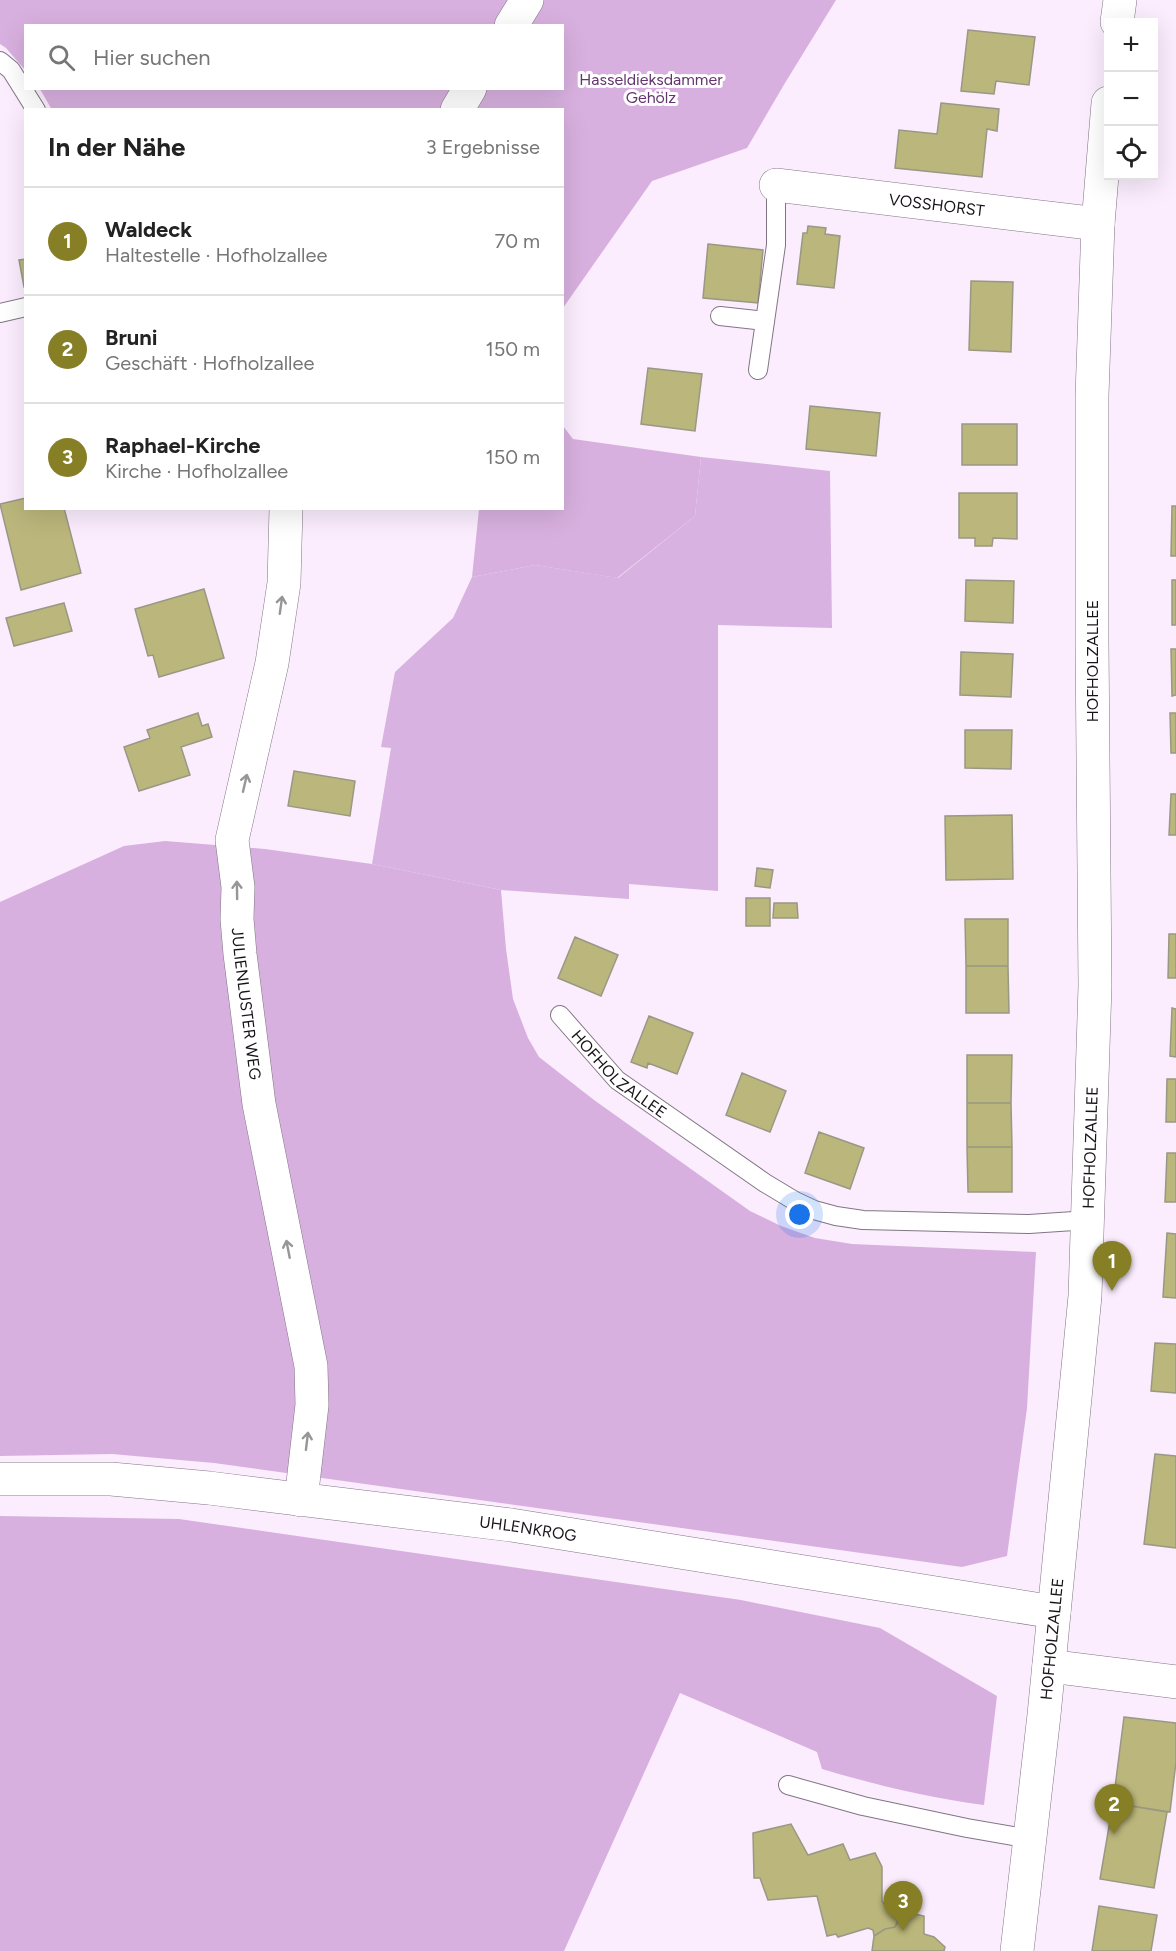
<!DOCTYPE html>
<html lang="de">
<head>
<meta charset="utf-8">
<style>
  body { margin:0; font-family:Figtree,sans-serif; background:#f2f2f2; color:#222 }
  .controls { position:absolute; right:18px; top:18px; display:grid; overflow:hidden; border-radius:0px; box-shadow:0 6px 24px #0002 }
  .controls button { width:54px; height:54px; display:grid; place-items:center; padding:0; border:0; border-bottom:2px solid #e0e0e0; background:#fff; color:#222; font:30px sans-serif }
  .you { position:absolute; left:800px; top:1215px; width:21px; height:21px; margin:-15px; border:4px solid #fff; border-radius:50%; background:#1a73e8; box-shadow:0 0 0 9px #1a73e833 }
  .badge { display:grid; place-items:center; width:39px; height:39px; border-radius:50%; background:#877f26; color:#fff; font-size:20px; font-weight:700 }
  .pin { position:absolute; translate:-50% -50px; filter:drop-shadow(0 2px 3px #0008) }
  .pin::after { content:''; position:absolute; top:32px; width:21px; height:18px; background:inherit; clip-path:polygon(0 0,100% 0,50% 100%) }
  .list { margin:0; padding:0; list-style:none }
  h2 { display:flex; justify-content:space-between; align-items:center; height:78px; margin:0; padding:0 24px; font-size:26px }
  h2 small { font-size:20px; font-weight:400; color:#767676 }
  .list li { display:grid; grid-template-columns:39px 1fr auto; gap:18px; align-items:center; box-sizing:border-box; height:108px; padding:0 24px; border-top:2px solid #e0e0e0 }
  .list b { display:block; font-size:22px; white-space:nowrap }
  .list p { margin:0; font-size:20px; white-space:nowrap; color:#767676 }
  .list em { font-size:20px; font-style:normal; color:#767676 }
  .icon { flex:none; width:33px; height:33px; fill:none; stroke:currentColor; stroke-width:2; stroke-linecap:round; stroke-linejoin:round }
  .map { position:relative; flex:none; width:1176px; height:1951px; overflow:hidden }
  .search { position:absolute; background:#fff; box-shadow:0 6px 24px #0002; left:24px; top:24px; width:540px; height:66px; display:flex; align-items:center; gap:15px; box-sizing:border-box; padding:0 21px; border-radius:0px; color:#767676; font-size:22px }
  .panel { position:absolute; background:#fff; box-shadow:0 6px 24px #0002; left:24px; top:108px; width:540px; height:402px; border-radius:0px }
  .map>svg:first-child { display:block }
</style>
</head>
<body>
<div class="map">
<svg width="1176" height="1951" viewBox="0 0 1176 1951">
  <rect width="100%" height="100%" fill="#fbedfe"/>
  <path fill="#d8b2e0" d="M701,457L830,471L832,628L718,625V891L629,884V899L501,890L372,864L391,748L381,747L395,672L453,618L472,577L535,565L618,578L695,516Z"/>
  <path fill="#d8b0df" d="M0,0H836L785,83L747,148L652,181L563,308L562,110H52L40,89L562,88V26H26L25,70L6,48L0,44Z
    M563,426L573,439L701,457L695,516L617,578L535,565L472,577L479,509L562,508Z
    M165,841L265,849L372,864L501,890L506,949L513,999L528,1038L539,1057L594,1100L750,1211L781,1226L815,1238L852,1244L1036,1252L1027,1408L1007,1556L962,1567L214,1463L112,1454L0,1456V902L124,846Z
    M0,1516L179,1519L741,1600L880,1628L997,1696L984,1805C929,1798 876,1785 822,1769L817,1752L680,1693L564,1951H0Z"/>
  <path fill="#bbb67b" stroke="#999884" stroke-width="1.5" d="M968,30L1035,37L1029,85L996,81L994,94L961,91Z
    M941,103L999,109L997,131L987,129L982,177L895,168L899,130L937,134Z
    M808,226L826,228L825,234L840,236L834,288L797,284L803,233H807Z
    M708,244L763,250L758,303L703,298Z
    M26,259V287H24L19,260Z
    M971,281L1013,282L1011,352L969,350Z
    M648,368L702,374L695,431L641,424Z
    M810,406L880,413L876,456L806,449Z
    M962,424H1017V465H962Z
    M959,493H1017V539L993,538L992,546H975V538H959Z
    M26,498V508H64L81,573L21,590L0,504Z
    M1172,506H1176V556H1171Z
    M966,580L1014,581L1013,623L965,621Z
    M1172,580H1176V625H1172Z
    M204,589L224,658L159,677L153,655L148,656L135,609Z
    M64,603L72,631L14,646L6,618Z
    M1171,649H1176V695L1172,696Z
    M961,652L1013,654L1011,697L960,695Z
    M198,713L202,726L208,724L212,737L181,747L190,775L139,791L124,747L150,738L147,730Z
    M1170,713H1176V753H1171Z
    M965,730H1012L1011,769L965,768Z
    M294,771L355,781L350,816L288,806Z
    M1171,794H1176V835H1169Z
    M1012,815L1013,879L946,880L945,816Z
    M757,868L773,870L770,888L755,886Z
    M746,898H770V926H746Z
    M774,903H797L798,918H773Z
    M965,919H1008V966H966Z
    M1169,934H1176V978H1168Z
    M575,937L618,955L601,996L558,978Z
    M966,966H1008L1009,1013H966Z
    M1172,1008L1176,1009V1057L1170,1056Z
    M649,1016L693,1033L677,1074L648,1063L647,1068L631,1062Z
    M967,1055H1012L1011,1103H967Z
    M742,1073L786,1091L770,1132L726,1115Z
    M1167,1079H1176V1122H1166Z
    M967,1103H1011L1012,1147H967Z
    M819,1132L864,1148L850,1189L805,1173Z
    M967,1147H1012V1192H968Z
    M1167,1153H1176V1202H1165Z
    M1167,1233L1176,1234V1298L1163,1297Z
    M1155,1343L1176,1344V1393L1151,1391Z
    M1155,1454L1176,1456V1548L1144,1544Z
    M1124,1717L1176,1723V1762L1170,1812L1113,1803Z
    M1113,1803L1167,1812L1154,1888L1100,1879Z
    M791,1824L808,1855L843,1844L850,1860L875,1853L882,1867V1901L891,1913L901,1917L895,1927L885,1929L874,1936L873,1930L868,1928L838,1937L836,1934L827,1936L817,1896L768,1900L760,1878H754L753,1833Z
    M1099,1906L1157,1915L1151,1951H1092Z
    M902,1911L924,1916V1934L934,1937L945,1947L944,1951H872L874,1936L885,1929L895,1927Z"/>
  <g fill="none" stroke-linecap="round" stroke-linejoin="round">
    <g stroke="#817584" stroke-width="20">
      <g id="lane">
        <path d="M0,61L11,70L36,110"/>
        <path d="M0,313L26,307"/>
        <path d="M720,316L765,321"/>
        <path d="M758,370L776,245V185"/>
        <path id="s1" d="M560,1015L617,1080L765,1183L795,1201L814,1210L836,1216L863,1220L1029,1224L1089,1220"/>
        <path d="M788,1785L863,1806L967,1828L1030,1839"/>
      </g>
    </g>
    <g stroke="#817584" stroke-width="34">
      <g id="street">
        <path d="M511,26L527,0"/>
        <path d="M457,110L470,88"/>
        <path id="s2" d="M776,185L1098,224"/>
        <path id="s3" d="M286,508L284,583L272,663L232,840L238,887L237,919L240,954L259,1104L311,1366L312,1405L301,1500"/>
        <path id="s4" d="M0,1479H111L209,1488L511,1525L1054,1612"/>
        <path d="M1049,1666L1176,1682"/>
      </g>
    </g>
    <g stroke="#817584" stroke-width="34">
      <g id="secondary">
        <path d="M1117,22L1120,0"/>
        <path id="s5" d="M1017,1951L1044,1715L1085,1296L1095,986L1092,642V396L1098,224L1108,103"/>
      </g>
    </g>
    <use href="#lane" stroke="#fff" stroke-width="18"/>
    <use href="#street" stroke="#fff" stroke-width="33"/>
    <use href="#secondary" stroke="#fff" stroke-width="33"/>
  </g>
  <defs><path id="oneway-shaft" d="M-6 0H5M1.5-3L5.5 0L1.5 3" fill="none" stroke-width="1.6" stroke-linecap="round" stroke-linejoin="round" transform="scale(1.5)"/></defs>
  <g stroke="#979598">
    <use href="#oneway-shaft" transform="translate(281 605) rotate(-82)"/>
    <use href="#oneway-shaft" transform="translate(245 783) rotate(-77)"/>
    <use href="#oneway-shaft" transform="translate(237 890) rotate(-91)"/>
    <use href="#oneway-shaft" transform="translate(288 1249) rotate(-101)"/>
    <use href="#oneway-shaft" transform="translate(307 1441) rotate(-83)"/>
  </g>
  <g text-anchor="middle" stroke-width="6" stroke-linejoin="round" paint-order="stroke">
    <g font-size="16" fill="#64346e" stroke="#fff">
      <text x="651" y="85">Hasseldieksdammer<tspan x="651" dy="18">Gehölz</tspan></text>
    </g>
    <g font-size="16" fill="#181319" stroke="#fff">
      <text dy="6" stroke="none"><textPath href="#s2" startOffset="162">VOSSHORST</textPath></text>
      <text transform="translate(1092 661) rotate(-90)" y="6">HOFHOLZALLEE</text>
      <text dy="6" stroke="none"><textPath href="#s3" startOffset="502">JULIENLUSTER WEG</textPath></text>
      <text dy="6" stroke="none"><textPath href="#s1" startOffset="84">HOFHOLZALLEE</textPath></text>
      <text dy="6" stroke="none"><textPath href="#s5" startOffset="807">HOFHOLZALLEE</textPath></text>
      <text dy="6" stroke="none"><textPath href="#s4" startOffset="531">UHLENKROG</textPath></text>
      <text dy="6" stroke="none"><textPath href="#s5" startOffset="314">HOFHOLZALLEE</textPath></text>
    </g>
  </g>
</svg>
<div class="controls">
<button>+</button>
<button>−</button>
<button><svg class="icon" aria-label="locate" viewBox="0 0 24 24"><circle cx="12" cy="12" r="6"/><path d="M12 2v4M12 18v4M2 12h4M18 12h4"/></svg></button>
</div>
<div class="you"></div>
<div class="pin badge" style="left:1112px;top:1291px">1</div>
<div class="pin badge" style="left:1114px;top:1834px">2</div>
<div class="pin badge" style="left:903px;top:1931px">3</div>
<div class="search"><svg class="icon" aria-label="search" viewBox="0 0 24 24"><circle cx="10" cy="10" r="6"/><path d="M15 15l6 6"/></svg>Hier suchen</div>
<section class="panel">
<h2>In der Nähe<small>3 Ergebnisse</small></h2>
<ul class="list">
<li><span class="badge">1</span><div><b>Waldeck</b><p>Haltestelle · Hofholzallee</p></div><em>70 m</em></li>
<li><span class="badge">2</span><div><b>Bruni</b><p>Geschäft · Hofholzallee</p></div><em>150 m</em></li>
<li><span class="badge">3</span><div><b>Raphael-Kirche</b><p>Kirche · Hofholzallee</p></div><em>150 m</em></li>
</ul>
</section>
</div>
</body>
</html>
